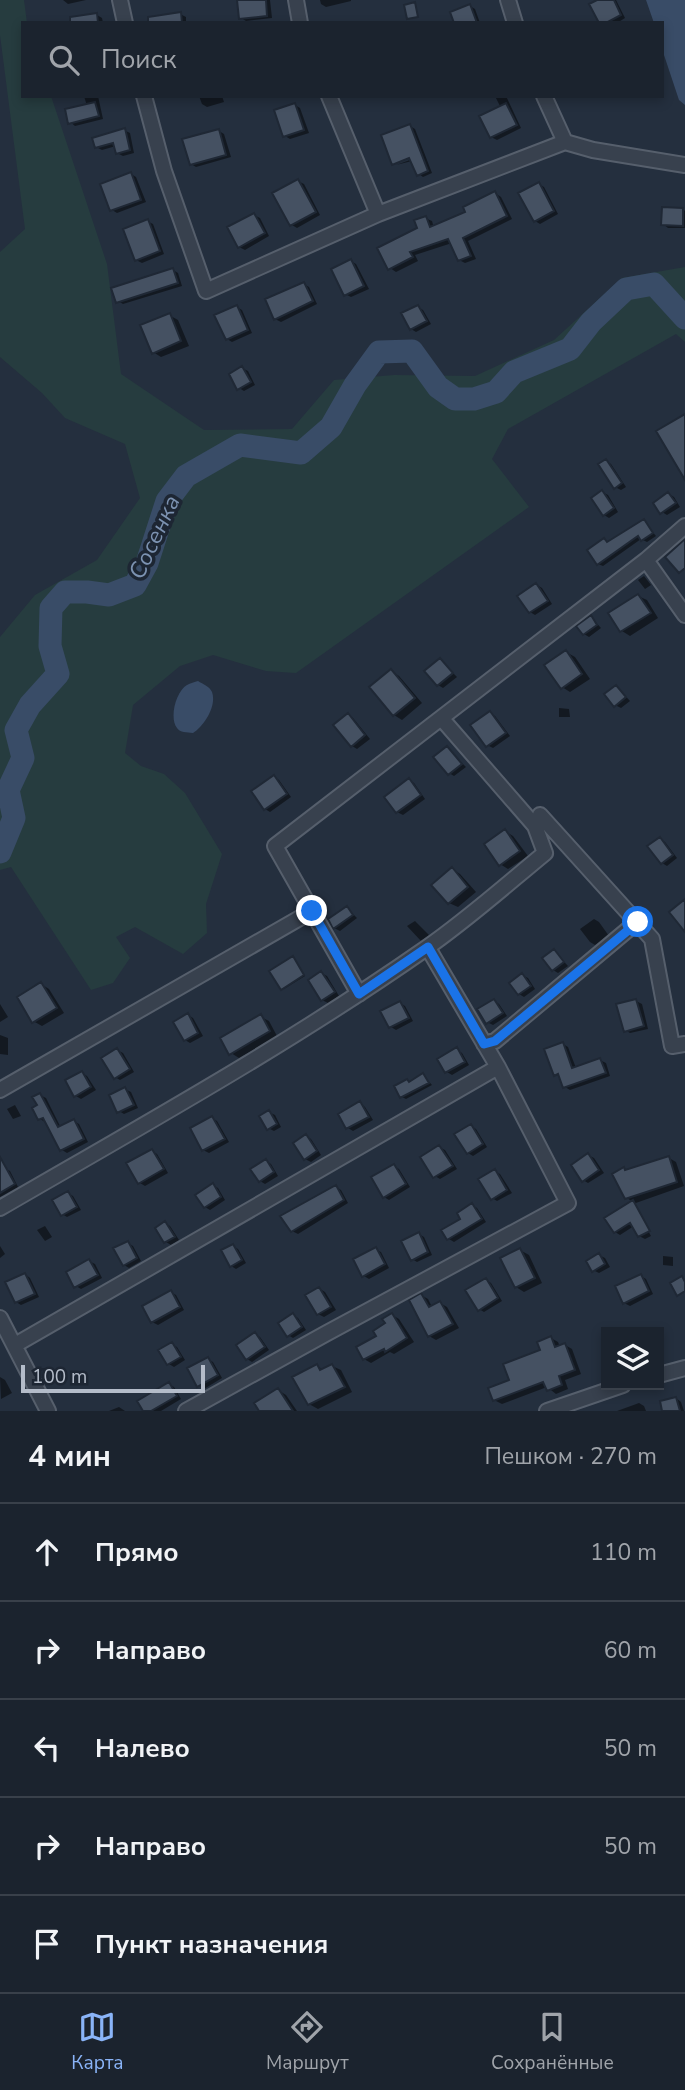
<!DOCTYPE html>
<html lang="ru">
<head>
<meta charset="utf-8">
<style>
  body { margin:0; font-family:"Nunito Sans",sans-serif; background:#242b36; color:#f1f3f6 }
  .controls { position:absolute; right:21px; bottom:21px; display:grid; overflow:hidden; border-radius:0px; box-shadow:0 4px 10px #0003 }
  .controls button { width:63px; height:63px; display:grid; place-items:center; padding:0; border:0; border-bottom:2px solid #39404a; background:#1b232e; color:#f1f3f6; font:35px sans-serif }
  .scale { position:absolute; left:21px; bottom:18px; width:184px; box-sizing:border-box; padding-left:7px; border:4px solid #b4bcc9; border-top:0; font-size:19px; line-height:24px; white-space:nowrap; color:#b4bcc9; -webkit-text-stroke:5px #1d2633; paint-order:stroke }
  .stop { position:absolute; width:21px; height:21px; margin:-16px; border:5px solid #1a73e8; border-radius:50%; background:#fff }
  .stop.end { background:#1a73e8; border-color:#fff; box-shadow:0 2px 7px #0008 }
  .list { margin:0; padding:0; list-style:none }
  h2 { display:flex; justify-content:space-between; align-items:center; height:91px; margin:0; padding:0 28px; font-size:30px }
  h2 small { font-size:23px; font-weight:400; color:#a0a4aa }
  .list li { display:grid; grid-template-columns:46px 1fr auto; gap:21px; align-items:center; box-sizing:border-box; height:98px; padding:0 28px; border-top:2px solid #39404a }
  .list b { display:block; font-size:26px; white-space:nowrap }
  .list em { font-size:23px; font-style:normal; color:#a0a4aa }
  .icon { flex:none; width:38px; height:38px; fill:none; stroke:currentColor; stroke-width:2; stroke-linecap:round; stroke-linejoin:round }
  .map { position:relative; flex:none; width:685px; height:1411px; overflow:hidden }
  .search { position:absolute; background:#1b232e; box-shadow:0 4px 10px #0003; left:21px; right:21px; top:21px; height:77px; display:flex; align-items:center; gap:18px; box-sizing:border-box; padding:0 24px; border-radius:0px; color:#a0a4aa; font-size:26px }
  .sheet { height:581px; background:#1b232e }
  nav { display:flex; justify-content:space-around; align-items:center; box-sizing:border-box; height:98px; border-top:2px solid #39404a; background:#1b232e; font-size:19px; color:#a0a4aa }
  nav a { display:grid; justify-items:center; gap:4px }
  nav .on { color:#8ab4f8 }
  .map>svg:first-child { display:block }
</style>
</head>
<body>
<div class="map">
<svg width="685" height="1411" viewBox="0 0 685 1411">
  <rect width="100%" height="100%" fill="#242f3e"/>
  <path fill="#263c3f" d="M0,0H24L27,23H23V96H51L107,264L121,374L204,430L292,429L334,380L394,375L475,376L554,340L622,278L685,267V342L676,334L508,429L492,459L529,507L296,673L266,671L213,655L180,666L133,705L125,753L141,766L164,774L185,793L222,854L206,904L207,933L183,954L135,927L116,937L130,958L113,983L91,990L11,867L0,870V637L35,595L97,560L140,498L125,444L65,418L42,393L0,357V252L25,229L0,35Z"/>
  <path fill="#394c67" d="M646,0H685V105L679,100L662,49V23H654Z
    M198,681C203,684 210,687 212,692C217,706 204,726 193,733C187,732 180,733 177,728C169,718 176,691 187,685C190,683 195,682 198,681Z"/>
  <path fill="#0007" d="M63,0H86L68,4Z
    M239,0H270L272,18L246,21L241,18Z
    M320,0H351V1L326,7L321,4Z
    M601,0H616L625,18L617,23H601Z
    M470,6L475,9L480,23H456Z
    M180,14L186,17V23H160Z
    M97,15L102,18L103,23H77Z
    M84,96H98L103,119L75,126L70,122L87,106Z
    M199,96H222L224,102L207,107L202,104Z
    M495,96H506L521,128L497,140L491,137L501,108Z
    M295,105L300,108L309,133L290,139L285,136Z
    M410,126L415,129L432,173L423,177L419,174L412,161L396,165L418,157L417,154L394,164Z
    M124,130L130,133L134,153L123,156L117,153L116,146L102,150L96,147Z
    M219,131L224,134L231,157L196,167L191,164Z
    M131,174L136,177L146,202L117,213L112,210Z
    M298,181L304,184L320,215L297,228L292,225Z
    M539,184L544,187L558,214L540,224L535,221Z
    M495,193L501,197L512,219L468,241L476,259L465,263L459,260L452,243L415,255L418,261L396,272L390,268L425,218L432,221L434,228L468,213Z
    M683,209L685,211V228H668L663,224Z
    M254,215L260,218L269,236L245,250L239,247Z
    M147,221L153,224L164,254L142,263L136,260Z
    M351,261L356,264L369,289L351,297L345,294Z
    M173,270L178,273L182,286L123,304L118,301Z
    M304,284L309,287L317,304L281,322L275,319Z
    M237,307L242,310L252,333L232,342L227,339Z
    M418,307L423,310L431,324L416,332L411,329Z
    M169,315L178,320L189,346L161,357L153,352Z
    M242,368L248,371L255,385L244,391L239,388Z
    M606,461L611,464L626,487L621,490L615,487Z
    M602,492L608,495L618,512L609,518L604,515Z
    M669,494L674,497L680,507L667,515L662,512Z
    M644,522L656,536L647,542L641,539L603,566L598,564L604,540L609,542Z
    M644,576L651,585L645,589L638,580Z
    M537,585L542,588L552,604L535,615L530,612Z
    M638,596L647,600L658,618L630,636L622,631Z
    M591,617L601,628L589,637L584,634Z
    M566,652L575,657L590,679L570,692L562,687Z
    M440,660L457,677L443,688L438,685Z
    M391,671L399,676L422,703L402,720L394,715Z
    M617,687L630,701L621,708L615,705Z
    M559,708L569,709L570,717H559Z
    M490,713L495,716L510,736L493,748L487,745Z
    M348,715L353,718L370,739L357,749L352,746Z
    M447,748L466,767L454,776L449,773Z
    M274,777L279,780L291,797L270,812L265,809Z
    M409,780L414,783L425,799L403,815L397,812L386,797Z
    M505,831L513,836L528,856L508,869L500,864Z
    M660,839L665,842L677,858L667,866L662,863Z
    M452,869L460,874L476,892L458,907L449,903Z
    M347,908L357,918L340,931L334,928Z
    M594,919L599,922L609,936L595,945L590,942L580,929Z
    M415,921L429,935L421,941L407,926Z
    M554,951L568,966L558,973L553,970Z
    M295,959L305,976L284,989L282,988Z
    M321,973L327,976L339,996L328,1003L322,1000Z
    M522,975L528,978L535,989L524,997L519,994Z
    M41,984L49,989L64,1013L42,1026L33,1021Z
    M494,1001L499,1004L507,1016L493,1025L487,1022Z
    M636,1001L642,1004L648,1029L630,1033L625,1030Z
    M400,1003L405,1006L413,1021L396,1030L391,1027Z
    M0,1004L8,1017L0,1022Z
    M188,1015L193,1018L203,1036L190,1043L185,1040Z
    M261,1017L269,1021L277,1036L239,1058L231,1053Z
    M0,1035L8,1038V1055L0,1054Z
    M563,1044L568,1047L576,1068L600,1060L606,1063L610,1076L570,1090L565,1087L561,1077L556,1074Z
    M117,1050L123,1053L134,1072L120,1080L115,1077Z
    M457,1050L462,1053L469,1065L452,1075L447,1072Z
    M82,1073L87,1076L96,1090L81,1099L76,1096Z
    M423,1075L432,1085L406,1099L402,1097L407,1081L411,1083Z
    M125,1089L131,1092L138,1108L124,1114L119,1111Z
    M40,1095L46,1098L61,1128L74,1121L79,1124L88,1142L67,1153L62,1150L45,1122L40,1119Z
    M360,1103L365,1107L373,1120L353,1131L348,1128Z
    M15,1105L21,1116L13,1119L7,1109Z
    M269,1112L275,1115L281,1127L274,1131L268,1128Z
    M212,1118L217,1121L229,1142L209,1153L203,1150Z
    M471,1126L476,1129L487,1147L473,1156L468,1153Z
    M306,1136L311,1139L321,1155L311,1162L305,1159Z
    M439,1147L445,1150L457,1169L440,1179L435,1176Z
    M152,1151L157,1154L168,1173L145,1186L140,1183Z
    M588,1155L594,1158L604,1173L588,1183L583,1180Z
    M669,1158L676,1162L684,1186L633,1204L651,1236L645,1239L639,1236L634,1226L620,1235L615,1232L633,1202L627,1198L624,1169L627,1171Z
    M266,1161L271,1164L278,1176L265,1184L260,1181Z
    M394,1166L399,1169L410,1187L389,1200L384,1197Z
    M6,1169L10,1171L18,1187L0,1197V1172Z
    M495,1171L500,1174L512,1193L497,1201L492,1198Z
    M213,1185L218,1188L225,1200L210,1210L205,1207Z
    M336,1187L341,1190L348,1203L298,1234L292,1231Z
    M68,1193L73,1196L81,1210L67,1217L62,1214Z
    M472,1205L477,1208L486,1222L454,1242L449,1239Z
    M165,1223L170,1226L179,1240L171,1245L166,1242Z
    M45,1226L52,1237L45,1241L37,1230Z
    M419,1234L424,1237L432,1255L417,1262L412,1259Z
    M128,1243L133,1246L141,1261L129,1268L124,1265Z
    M0,1246L5,1254L0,1258Z
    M233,1246L238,1249L246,1263L236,1269L231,1266Z
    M375,1249L381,1252L389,1268L369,1279L364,1276Z
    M520,1250L529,1255L542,1283L524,1292L516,1287Z
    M599,1255L605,1258L610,1267L599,1273L593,1270Z
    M663,1256L673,1257V1266L663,1265Z
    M89,1261L95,1264L102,1278L81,1289L76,1286Z
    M25,1274L30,1278L39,1297L21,1305L16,1302Z
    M641,1276L646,1279L653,1294L630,1306L624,1303Z
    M486,1280L491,1283L502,1301L484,1312L479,1309Z
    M320,1289L325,1292L336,1310L324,1317L318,1314L308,1296Z
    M171,1292L176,1295L184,1310L158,1325L152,1322Z
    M421,1295L428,1299L432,1307L440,1303L447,1307L459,1328L436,1340L429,1336Z
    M293,1315L298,1318L306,1330L293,1338L288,1335Z
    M392,1315L399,1319L414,1342L394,1354L390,1352L371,1363L364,1359Z
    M255,1334L260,1337L269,1350L252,1362L247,1359Z
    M551,1338L558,1342L560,1347L565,1345L572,1349L581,1374L565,1380L568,1389L556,1394L547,1387L502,1404L494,1400L542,1351Z
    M172,1344L177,1347L185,1360L174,1367L169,1364Z
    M208,1359L213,1362L222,1378L204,1389L199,1385Z
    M317,1366L324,1370L332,1366L341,1370L352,1392L318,1409L309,1404Z
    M0,1377L5,1380L12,1393L1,1399Z
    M169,1384L174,1387L181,1399L161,1411H145Z
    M278,1390L286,1395L297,1411H261Z
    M676,1398L681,1402L684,1411H664Z
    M639,1403L644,1406L646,1411H617Z
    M119,1407L125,1411H109Z"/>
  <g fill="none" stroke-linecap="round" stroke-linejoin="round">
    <path stroke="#394c67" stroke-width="23" d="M0,852L14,818L8,790L23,758L16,730L30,705L58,674L50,646L51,608L65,592H87L109,595L135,585L147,563L167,501L186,476L240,445L301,453L331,427L355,385L379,352L412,351L438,387L455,399H474L496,392L514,372L570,349L591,322L626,289L654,284L685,318"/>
  </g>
  <path fill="#455162" stroke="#1f2835" stroke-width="2" d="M237,0H266L267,16L239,19Z
    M597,0H614L621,15L606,23H599L589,4Z
    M415,2L418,17L407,19L404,5Z
    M470,4L477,23H454L450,12Z
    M181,12L182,23H148V17Z
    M97,13L98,23H70V17Z
    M95,102L99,116L68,124L65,109Z
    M295,103L304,130L283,137L274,110Z
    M506,103L517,125L490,138L479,116Z
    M410,124L428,171L417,176L409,158L392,165L381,135Z
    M125,128L130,150L116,154L113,143L95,148L92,138Z
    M219,129L226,155L190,165L182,139Z
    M131,172L141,200L110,211L100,184Z
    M298,179L316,212L290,226L272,193Z
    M539,182L554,211L534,222L518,193Z
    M495,191L507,216L463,238L471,256L458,261L448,239L410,252L413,257L388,270L377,248L417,228L414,220L426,216L430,227L465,212L463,207Z
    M662,207L683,208V226L661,225Z
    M254,213L265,233L238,248L227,227Z
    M148,219L160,251L135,261L123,229Z
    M351,259L364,286L344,296L331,269Z
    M173,268L178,283L116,303L111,288Z
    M304,282L313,301L274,320L265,299Z
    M237,305L248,330L226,340L214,315Z
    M418,305L427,321L410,330L401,313Z
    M170,313L181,341L152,354L140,325Z
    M242,366L251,382L237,390L229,374Z
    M685,414V480L656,431Z
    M606,459L622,483L614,489L598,464Z
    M602,490L614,508L603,516L591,498Z
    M668,492L676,503L660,514L653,503Z
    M644,519L653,533L641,541L638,536L597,565L587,550L604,538L607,542Z
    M685,539V568L679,573L665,557Z
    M536,583L548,601L529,613L517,596Z
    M638,594L651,613L620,632L608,613Z
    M591,615L597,625L583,635L576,626Z
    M566,650L582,674L561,689L544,665Z
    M440,658L453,673L437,686L424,671Z
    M391,669L415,698L393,716L369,687Z
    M616,685L626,697L614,707L604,694Z
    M490,711L506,733L486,747L470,725Z
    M348,713L365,735L351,747L333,725Z
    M447,746L462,764L448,775L433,757Z
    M274,775L287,794L264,810L251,791Z
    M409,778L421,795L396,813L384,797Z
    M505,829L520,851L499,866L484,844Z
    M660,837L673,855L661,864L647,846Z
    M452,867L468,887L448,904L431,885Z
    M685,899V932L669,912Z
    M347,906L353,915L333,929L328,919Z
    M554,949L564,962L552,971L542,958Z
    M293,956L304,975L281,990L269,971Z
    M321,971L335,992L321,1001L308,980Z
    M522,973L531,986L518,995L509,983Z
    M41,982L57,1008L32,1023L17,997Z
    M494,999L503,1013L486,1024L477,1009Z
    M636,999L644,1026L624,1032L616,1004Z
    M400,1001L409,1018L389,1028L380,1011Z
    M188,1013L198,1033L184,1041L173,1022Z
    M261,1014L270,1031L229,1055L220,1038Z
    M563,1042L572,1068L600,1058L606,1073L563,1088L558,1074L554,1076L544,1049Z
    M457,1047L465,1062L445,1073L437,1059Z
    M117,1048L130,1069L114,1079L101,1058Z
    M82,1071L91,1087L74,1097L65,1080Z
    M423,1073L429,1083L400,1098L394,1086L407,1079L409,1082Z
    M125,1087L134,1105L117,1113L109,1095Z
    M40,1093L58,1127L74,1119L84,1139L60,1151L43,1118L38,1120L32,1108L37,1105L32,1097Z
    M360,1101L369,1117L346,1129L338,1114Z
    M269,1110L277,1124L267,1130L259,1116Z
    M212,1116L225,1139L202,1151L190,1128Z
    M471,1124L483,1144L467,1154L454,1134Z
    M306,1134L317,1151L304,1160L293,1143Z
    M439,1145L453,1166L433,1178L420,1157Z
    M152,1149L164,1169L138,1184L126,1163Z
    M588,1153L599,1170L582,1182L571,1165Z
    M669,1156L677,1182L625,1199L612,1174L624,1167L625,1170Z
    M0,1157L15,1184L0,1193Z
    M266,1159L274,1172L259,1182L250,1169Z
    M394,1164L406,1184L383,1198L371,1177Z
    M495,1169L507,1190L491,1200L478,1179Z
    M213,1183L221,1197L204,1208L195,1195Z
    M336,1185L344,1200L291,1232L280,1216Z
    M68,1191L77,1207L61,1216L52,1200Z
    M633,1200L650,1231L638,1237L630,1223L614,1233L604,1218Z
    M472,1203L482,1219L447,1240L441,1230L460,1219L457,1213Z
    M165,1221L175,1237L164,1243L155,1228Z
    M419,1232L428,1252L411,1261L401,1241Z
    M128,1241L137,1258L123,1266L113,1248Z
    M233,1244L242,1260L230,1267L221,1250Z
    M376,1247L385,1264L362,1277L353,1259Z
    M520,1248L535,1278L515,1288L500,1258Z
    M599,1253L605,1264L592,1272L586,1261Z
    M89,1259L98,1275L74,1288L66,1272Z
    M25,1273L35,1294L15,1303L5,1282Z
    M641,1274L649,1291L623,1304L615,1286Z
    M682,1276L685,1282V1291L677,1296L670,1283Z
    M486,1278L498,1298L478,1311L465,1290Z
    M319,1287L331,1307L317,1315L305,1295Z
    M171,1290L180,1307L151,1323L142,1306Z
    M421,1293L429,1307L440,1301L453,1324L428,1337L409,1300Z
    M293,1313L302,1327L287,1337L278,1323Z
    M392,1313L407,1338L385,1352L384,1349L363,1360L356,1347L376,1336L373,1331L385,1323L382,1319Z
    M255,1332L265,1347L246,1360L236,1345Z
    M551,1336L555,1347L565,1343L575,1370L559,1376L562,1385L547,1391L543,1382L493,1401L488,1388L509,1380L503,1364L540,1350L537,1342Z
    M172,1342L181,1357L167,1365L158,1350Z
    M208,1357L218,1375L197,1387L187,1368Z
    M317,1364L320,1370L332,1364L345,1387L308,1405L292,1377Z
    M169,1382L177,1396L151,1411H143L137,1401Z
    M278,1388L293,1411H259L254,1403Z
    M676,1397L680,1411H662L660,1401Z"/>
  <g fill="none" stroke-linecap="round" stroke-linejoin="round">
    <g stroke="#565f6c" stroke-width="18">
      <path id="minor" d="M120,0L125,23
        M296,0L300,23
        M508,0L515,23
        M144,96L164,171L206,291L378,214L565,142L593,150L685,165
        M329,96L378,214
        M544,96L565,142
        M646,560L685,615
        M540,815L652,939L672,1046L685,1044
        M359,994L275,846L646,560L685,526
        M484,1044L495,1041L637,922
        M0,1090L312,911
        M0,1208C143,1125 289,1044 425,949C467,920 506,885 545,853L535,826L442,719
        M0,1318L48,1411
        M15,1345L498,1067
        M659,1375L685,1368
        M186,1411L327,1333L568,1203L498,1067L428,948
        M547,1411L623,1385"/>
    </g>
    <use href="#minor" stroke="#38414e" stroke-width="14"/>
  </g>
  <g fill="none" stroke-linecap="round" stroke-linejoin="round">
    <path stroke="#1a73e8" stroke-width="9" d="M312,911L359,994L428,947L484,1044L495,1041L638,922"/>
  </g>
  <g text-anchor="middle" stroke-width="7" stroke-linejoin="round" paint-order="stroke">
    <g font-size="23" font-style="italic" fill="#7c92b1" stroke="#1d2633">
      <text transform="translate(154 537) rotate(-65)" y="8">Сосенка</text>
    </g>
  </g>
</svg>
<div class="controls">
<button><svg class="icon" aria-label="layers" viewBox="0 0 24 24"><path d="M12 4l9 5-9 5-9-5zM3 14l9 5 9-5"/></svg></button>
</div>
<div class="scale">100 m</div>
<div class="stop" style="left:638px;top:922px"></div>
<div class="stop end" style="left:312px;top:911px"></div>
<div class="search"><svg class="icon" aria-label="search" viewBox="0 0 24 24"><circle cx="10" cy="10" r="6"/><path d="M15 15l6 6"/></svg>Поиск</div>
</div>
<section class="sheet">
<h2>4 мин<small>Пешком · 270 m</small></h2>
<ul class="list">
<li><svg class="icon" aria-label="ahead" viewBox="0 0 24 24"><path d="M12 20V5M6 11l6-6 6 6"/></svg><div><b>Прямо</b></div><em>110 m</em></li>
<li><svg class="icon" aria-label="right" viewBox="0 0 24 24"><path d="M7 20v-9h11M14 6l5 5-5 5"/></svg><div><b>Направо</b></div><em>60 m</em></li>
<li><svg class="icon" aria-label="left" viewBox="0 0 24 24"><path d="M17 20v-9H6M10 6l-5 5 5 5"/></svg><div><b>Налево</b></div><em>50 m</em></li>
<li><svg class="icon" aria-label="right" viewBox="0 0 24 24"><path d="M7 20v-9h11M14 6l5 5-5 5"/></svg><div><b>Направо</b></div><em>50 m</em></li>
<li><svg class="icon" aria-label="arrive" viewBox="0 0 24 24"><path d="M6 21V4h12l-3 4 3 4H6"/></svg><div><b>Пункт назначения</b></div></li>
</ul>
</section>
<nav>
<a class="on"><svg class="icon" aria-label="map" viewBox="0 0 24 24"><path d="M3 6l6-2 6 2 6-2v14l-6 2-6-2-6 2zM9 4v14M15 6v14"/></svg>Карта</a>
<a><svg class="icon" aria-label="directions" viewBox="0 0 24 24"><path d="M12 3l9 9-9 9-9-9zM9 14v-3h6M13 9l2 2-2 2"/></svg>Маршрут</a>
<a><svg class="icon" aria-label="saved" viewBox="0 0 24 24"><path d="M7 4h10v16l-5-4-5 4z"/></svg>Сохранённые</a>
</nav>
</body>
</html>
